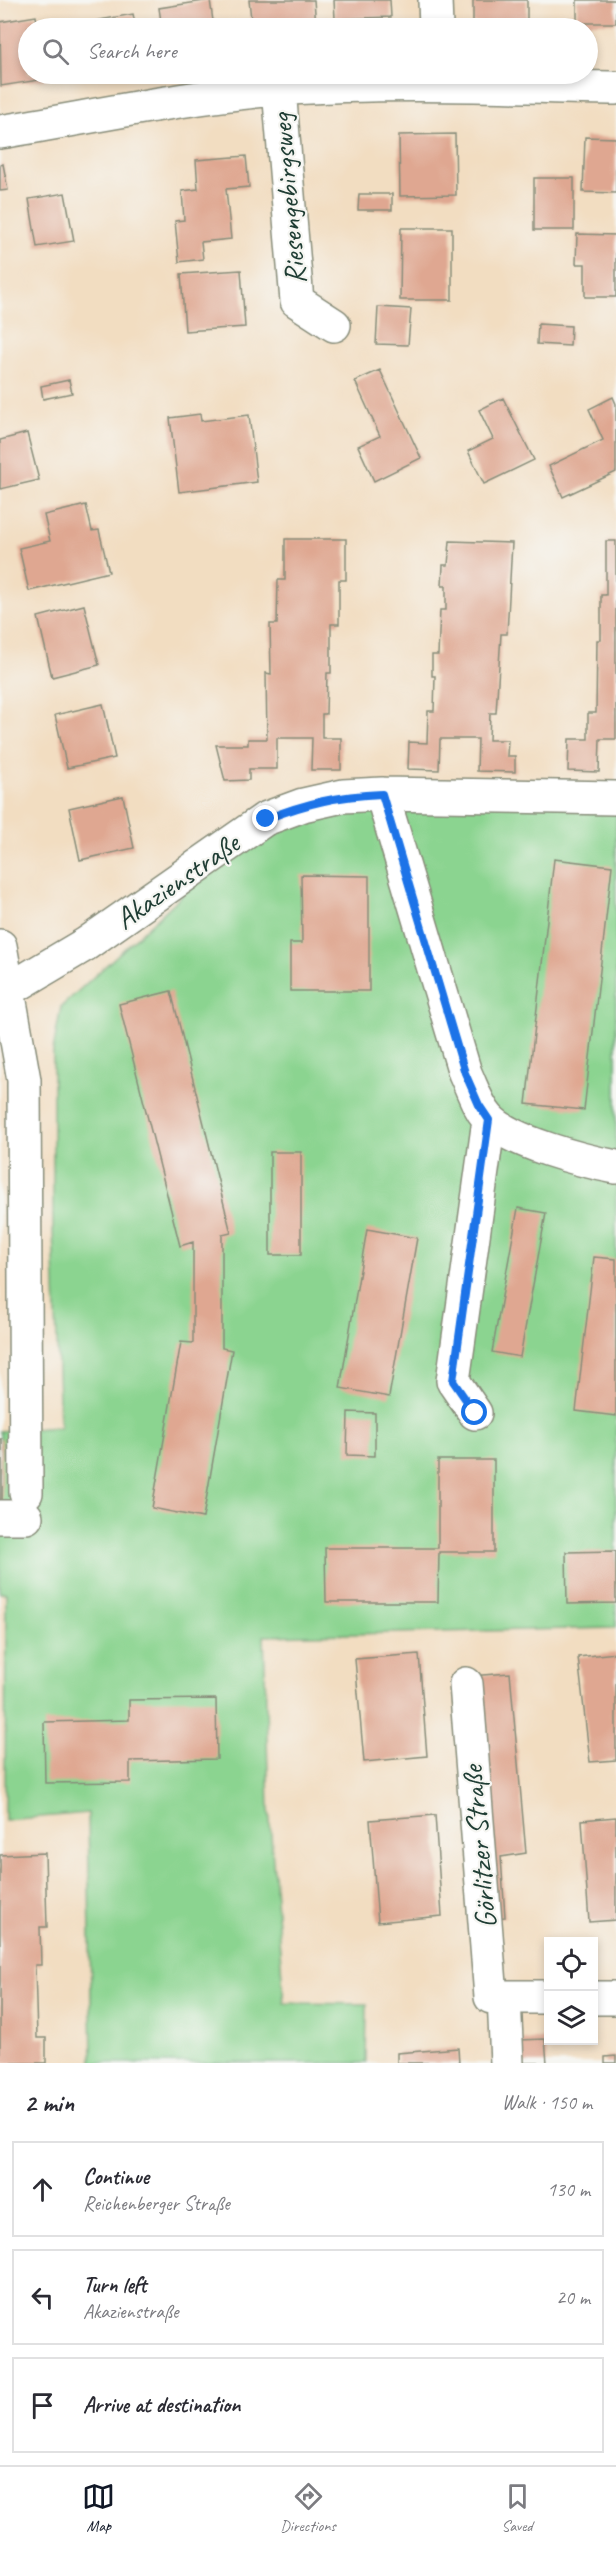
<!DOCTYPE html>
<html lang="en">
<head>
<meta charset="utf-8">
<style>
  body { margin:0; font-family:Caveat,sans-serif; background:#f7f7f7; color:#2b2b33 }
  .controls { position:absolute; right:18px; bottom:18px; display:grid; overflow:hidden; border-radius:0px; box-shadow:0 3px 9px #0003 }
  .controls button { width:54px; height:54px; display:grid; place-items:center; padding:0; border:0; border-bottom:2px solid #e1e1e2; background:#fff; color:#2b2b33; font:30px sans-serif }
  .stop { position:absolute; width:18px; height:18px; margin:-14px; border:4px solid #1a73e8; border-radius:50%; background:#fff }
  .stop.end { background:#1a73e8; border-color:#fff; box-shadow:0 2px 6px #0008 }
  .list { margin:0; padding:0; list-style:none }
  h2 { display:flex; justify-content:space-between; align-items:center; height:78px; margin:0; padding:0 24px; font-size:26px }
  h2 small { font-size:20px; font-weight:400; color:#7c7c81 }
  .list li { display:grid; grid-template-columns:39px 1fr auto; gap:18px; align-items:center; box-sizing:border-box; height:96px; margin:0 12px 12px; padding:0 12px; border:2px solid #e1e1e2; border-radius:0px }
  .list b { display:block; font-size:22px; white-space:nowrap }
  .list p { margin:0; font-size:20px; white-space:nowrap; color:#7c7c81 }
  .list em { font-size:20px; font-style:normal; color:#7c7c81 }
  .icon { flex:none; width:33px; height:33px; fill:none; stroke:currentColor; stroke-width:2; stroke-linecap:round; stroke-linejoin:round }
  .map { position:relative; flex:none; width:616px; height:2063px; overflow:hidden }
  .search { position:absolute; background:#fff; box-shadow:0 3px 9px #0003; left:18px; right:18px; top:18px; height:66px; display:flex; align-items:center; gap:15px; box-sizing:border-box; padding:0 21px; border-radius:33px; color:#7c7c81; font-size:22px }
  .sheet { height:402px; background:#fff }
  nav { display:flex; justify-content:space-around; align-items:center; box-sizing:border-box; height:84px; border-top:2px solid #e1e1e2; background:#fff; font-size:16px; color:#7c7c81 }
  nav a { display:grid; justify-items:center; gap:3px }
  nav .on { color:#111827 }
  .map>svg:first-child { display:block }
</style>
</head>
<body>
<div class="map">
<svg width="616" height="2063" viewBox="0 0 616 2063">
  <rect width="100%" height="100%" fill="#f6f6f2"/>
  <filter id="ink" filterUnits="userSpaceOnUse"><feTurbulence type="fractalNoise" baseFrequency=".0167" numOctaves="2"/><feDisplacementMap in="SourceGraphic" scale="12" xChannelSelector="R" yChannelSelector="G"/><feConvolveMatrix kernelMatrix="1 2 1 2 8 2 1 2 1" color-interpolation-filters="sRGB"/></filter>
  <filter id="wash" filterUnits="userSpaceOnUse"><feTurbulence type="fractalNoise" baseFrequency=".008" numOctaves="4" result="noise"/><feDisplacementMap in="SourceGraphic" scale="24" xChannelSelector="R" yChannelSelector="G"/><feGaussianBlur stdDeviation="1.35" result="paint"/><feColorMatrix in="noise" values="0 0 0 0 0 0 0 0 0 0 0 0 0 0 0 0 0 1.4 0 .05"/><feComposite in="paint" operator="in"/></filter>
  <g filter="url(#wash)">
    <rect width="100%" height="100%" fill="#f2ddc1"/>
    <path fill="#8bd490" stroke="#558862" stroke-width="1.5" d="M616,799V1628L264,1636L269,1809L284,2003L367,2004L366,2063H92L88,1813L5,1820L6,1593H0V1431L60,1427L53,1229V1050L61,1007L265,819L303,805Z"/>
    <g id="blocks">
      <path fill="#dfa791" d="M210,0L214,28H162L159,8Z
        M249,0H314L316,26L252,28Z
        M334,0H390L391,17L335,19Z
        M473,0H527V23H473Z
        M577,0H616V23H577Z
        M133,14L136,28H61V27Z
        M36,16L38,28H28V74H45L46,79L1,86L0,22Z
        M455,134L456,195L400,196L399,135Z
        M585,137L616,138V193L583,192Z
        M246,156L249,187L226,189L231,239L201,242L203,259L179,262L175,221L184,220L182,191L198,189L196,160Z
        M3,164L8,190L0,191V165Z
        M534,178H574V230H534Z
        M65,193L74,241L37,247L29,199Z
        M359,194H392V210H358Z
        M401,228H452V300H400Z
        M577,234L616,235V297H585V264H576Z
        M241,270L245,327L185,331L181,274Z
        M378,307L411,309L408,345L376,344Z
        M538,324L571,326L570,346L537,344Z
        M380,370L421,458L374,481L358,446L380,436L355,381Z
        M69,380L72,393L43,399L41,386Z
        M613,397L616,404V472L563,497L549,466L603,440L589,409Z
        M503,398L534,460L484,484L468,451L493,439L479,410Z
        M200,414L201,421L249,415L257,482L179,492L170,418Z
        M27,433L39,480L0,489V440Z
        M86,505L92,531L99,530L109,572L29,591L19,548L50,541L44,515Z
        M285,539H346V580H339V624H331V673H327L326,714H322V738H341V770H311L312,738H277V769H249V780L225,781L216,745H248V739H267L266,673L271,674L270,624H277L278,580H285Z
        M450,541L512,543L507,634H501L496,713H490L489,740H508L507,756H515V772L477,771L478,739H440L439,770L408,769L409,742L427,743L428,711H434L435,676H432V655H438L440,610H446V586H442L443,565H448Z
        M606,541H616V739H600L599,772L568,771L569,739H588V713H596L597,640H601V595H606Z
        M84,605L99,665L52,677L38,617Z
        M103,704L115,758L67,768L55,715Z
        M123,796L134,848L80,860L69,808Z
        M554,859L612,866L584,1110L526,1104Z
        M301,875L369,876V991H290V943H302Z
        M171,991L231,1233L222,1235V1348L232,1350L203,1518L152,1508L181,1342L193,1343V1242L180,1246L119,1004Z
        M270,1152H301V1255H270Z
        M518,1208L546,1213L520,1357L492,1352Z
        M367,1229L417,1238L389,1397L340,1388Z
        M594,1257L616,1259V1416L576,1411Z
        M348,1412L375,1413V1456L347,1455Z
        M0,1439H2V1510H0Z
        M438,1460H494V1552H439L438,1602H326L325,1548H438Z
        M616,1551V1603L567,1604L566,1552Z
        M616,1653V1760L590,1762L578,1657Z
        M419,1654L427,1756L364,1762L355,1659Z
        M510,1673L526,1853L501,1857L505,1917L488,1918L469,1676Z
        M216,1699L217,1759L130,1761V1782L45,1783L44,1722L129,1720V1700Z
        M435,1815L442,1916L378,1922L370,1820Z
        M616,1817V1920L589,1922L582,1820Z
        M45,1853L47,1927H40L41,1965H35L37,2038H46V2063H0V1855Z
        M545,2039L547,2063H521L520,2040Z
        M458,2048L459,2063H397V2053Z
        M616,2056V2063H605V2057Z"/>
    </g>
  </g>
  <g filter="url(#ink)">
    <use href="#blocks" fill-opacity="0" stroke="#888d7a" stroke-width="1.5"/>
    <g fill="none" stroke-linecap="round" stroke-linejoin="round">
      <g stroke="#888d7a" stroke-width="36">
        <path id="minor" d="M435,0L436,28
          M279,89L297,301L334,325
          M0,132C92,117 186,96 279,89C391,81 504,86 616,88
          M382,794L465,1073C472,1088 477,1105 488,1118C509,1142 584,1161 616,1167
          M0,946L24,1080L26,1493
          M0,995L86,944L265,819L303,805L343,796L382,794L616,798
          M475,1413L453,1381L489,1120
          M0,1517H26
          M466,1684L491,1997H548
          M504,1997L507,2063
          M594,1998H616"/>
      </g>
      <use href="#minor" stroke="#fff" stroke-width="33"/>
    </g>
  </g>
  <g fill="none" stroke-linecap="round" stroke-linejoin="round" filter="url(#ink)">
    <path stroke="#1a73e8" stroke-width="8" d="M266,819C307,803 337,796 382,794L465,1073L479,1105L489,1120L453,1381L475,1413"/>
  </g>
  <g text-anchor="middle" stroke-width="4.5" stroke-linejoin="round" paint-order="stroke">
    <g font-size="30" fill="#1f3d34" stroke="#f6f6f2">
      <text transform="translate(288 199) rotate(-95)" y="10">Riesengebirgsweg</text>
      <text transform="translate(177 881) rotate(-35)" y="10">Akazienstraße</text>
      <text transform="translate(479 1847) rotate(-95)" y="10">Görlitzer Straße</text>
    </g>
  </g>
</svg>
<div class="controls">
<button><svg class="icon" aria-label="locate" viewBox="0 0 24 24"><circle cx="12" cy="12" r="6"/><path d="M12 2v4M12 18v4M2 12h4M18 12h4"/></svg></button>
<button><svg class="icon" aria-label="layers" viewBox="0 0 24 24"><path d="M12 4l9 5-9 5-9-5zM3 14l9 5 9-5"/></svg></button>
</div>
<div class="stop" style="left:475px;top:1413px"></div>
<div class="stop end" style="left:266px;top:819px"></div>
<div class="search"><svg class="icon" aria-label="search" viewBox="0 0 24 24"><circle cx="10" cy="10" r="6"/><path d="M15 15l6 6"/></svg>Search here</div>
</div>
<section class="sheet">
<h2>2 min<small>Walk · 150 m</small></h2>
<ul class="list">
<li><svg class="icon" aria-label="ahead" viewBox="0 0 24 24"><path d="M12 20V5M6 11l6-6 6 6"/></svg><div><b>Continue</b><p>Reichenberger Straße</p></div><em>130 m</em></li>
<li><svg class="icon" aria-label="left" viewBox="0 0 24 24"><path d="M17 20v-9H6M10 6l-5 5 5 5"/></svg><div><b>Turn left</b><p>Akazienstraße</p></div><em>20 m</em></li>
<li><svg class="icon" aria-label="arrive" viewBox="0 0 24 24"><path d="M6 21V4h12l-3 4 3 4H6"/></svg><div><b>Arrive at destination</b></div></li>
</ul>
</section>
<nav>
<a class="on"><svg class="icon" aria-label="map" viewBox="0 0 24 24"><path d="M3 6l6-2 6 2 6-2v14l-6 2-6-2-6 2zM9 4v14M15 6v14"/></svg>Map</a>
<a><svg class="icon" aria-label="directions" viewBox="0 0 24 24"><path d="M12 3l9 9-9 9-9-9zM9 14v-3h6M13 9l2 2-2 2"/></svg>Directions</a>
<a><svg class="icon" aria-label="saved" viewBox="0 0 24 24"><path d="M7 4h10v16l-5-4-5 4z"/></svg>Saved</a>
</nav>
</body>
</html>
